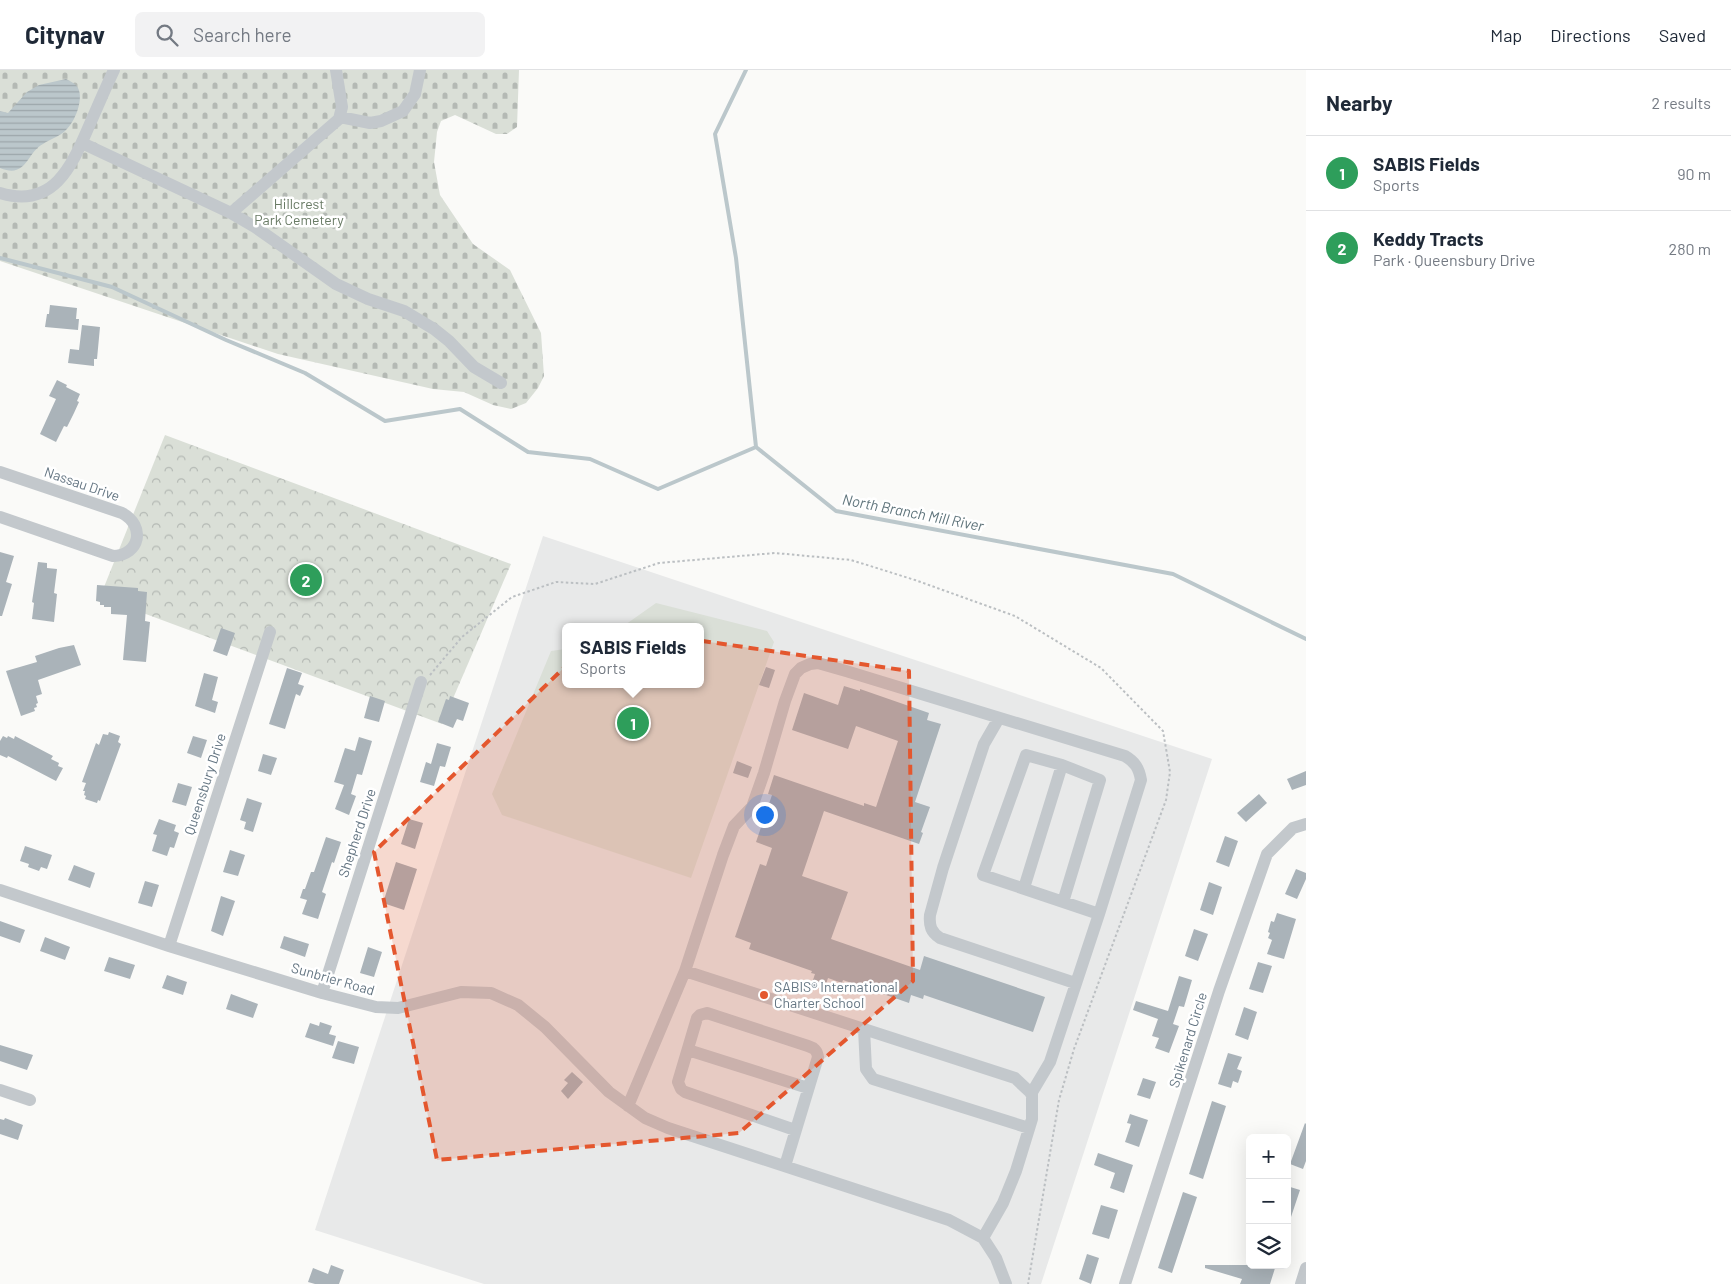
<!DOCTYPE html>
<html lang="en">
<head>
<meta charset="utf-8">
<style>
  body { margin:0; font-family:Barlow,sans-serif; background:#f2f2f3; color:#1f2937 }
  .controls { position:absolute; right:15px; bottom:15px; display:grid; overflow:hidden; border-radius:8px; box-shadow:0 5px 20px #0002 }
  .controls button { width:45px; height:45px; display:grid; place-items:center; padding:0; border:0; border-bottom:1px solid #e0e1e3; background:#fff; color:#1f2937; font:25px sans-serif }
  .you { position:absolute; left:764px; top:744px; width:18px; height:18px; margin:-12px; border:4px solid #fff; border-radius:50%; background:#1a73e8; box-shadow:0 0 0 8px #1a73e833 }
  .badge { display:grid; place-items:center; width:32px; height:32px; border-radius:50%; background:#db2777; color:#fff; font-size:16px; font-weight:700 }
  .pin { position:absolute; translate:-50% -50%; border:2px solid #fff; box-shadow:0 1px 5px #0006 }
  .popup { position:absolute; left:562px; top:553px; width:142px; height:65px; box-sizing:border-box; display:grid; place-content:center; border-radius:8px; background:#fff; filter:drop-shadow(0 1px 4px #0005); font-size:16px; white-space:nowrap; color:#747a83 }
  .popup b { font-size:19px; color:#1f2937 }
  .popup::after { content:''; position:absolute; left:50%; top:100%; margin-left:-10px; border:10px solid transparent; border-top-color:#fff }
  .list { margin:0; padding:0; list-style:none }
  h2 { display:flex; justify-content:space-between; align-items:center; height:65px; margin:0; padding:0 20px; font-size:21px }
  h2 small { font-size:16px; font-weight:400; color:#747a83 }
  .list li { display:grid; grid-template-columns:32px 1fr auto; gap:15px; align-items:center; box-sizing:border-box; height:75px; padding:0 20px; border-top:1px solid #e0e1e3 }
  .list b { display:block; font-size:19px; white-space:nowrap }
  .list p { margin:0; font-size:16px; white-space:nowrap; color:#747a83 }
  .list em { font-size:16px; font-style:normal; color:#747a83 }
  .icon { flex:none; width:28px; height:28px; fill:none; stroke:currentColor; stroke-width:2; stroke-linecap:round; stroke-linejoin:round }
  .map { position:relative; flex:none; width:1306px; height:1214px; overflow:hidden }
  header { display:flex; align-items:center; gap:30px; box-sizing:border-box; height:70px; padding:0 25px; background:#fff; border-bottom:1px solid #e0e1e3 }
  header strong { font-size:24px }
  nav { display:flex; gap:28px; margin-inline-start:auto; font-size:18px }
  .search { width:350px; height:45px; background:#f2f2f3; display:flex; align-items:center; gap:12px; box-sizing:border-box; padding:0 18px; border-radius:8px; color:#747a83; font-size:19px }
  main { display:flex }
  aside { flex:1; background:#fff }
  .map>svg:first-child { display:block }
</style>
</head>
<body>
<header>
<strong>Citynav</strong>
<div class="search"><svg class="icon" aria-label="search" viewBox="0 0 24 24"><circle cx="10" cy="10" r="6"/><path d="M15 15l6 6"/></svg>Search here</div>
<nav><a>Map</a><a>Directions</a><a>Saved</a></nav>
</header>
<main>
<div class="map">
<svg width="1306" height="1214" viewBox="0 0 1306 1214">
  <defs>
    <pattern id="forest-crowns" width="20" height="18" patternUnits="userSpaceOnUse" patternTransform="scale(1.25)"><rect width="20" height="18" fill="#dadfd7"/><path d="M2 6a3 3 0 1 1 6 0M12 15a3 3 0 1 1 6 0" fill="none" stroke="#b4b9b4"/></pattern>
    <pattern id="cemetery-stones" width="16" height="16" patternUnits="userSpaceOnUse" patternTransform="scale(1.25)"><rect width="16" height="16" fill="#dadfd7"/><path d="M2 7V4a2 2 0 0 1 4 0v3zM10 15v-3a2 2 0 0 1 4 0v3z" fill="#b4b9b4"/></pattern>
    <pattern id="water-rules" width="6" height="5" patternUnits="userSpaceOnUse" patternTransform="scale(1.25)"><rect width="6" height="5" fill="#bbc7cb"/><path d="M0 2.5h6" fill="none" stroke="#9ca6aa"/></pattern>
  </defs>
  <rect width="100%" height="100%" fill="#fafaf8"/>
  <path fill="#e8e9e9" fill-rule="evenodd" d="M543,466L1212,689L1041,1214H484L315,1160ZM566,557H700V614H566Z"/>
  <path fill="url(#forest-crowns)" d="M165,365L511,494L442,654L100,527Z"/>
  <path fill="url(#cemetery-stones)" d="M0,0H519L517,57L507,64H496L455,45L441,51L437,62L434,92L440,125L473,174L510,200L541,263L544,306L538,318L526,333L511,339L493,335L464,322L433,319L278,284L0,191Z"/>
  <path fill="#dadfd7" d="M656,533L767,561L774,572L691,808L502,745L492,724L551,581L565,579L566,614H700V557H622Z"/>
  <path fill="url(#water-rules)" d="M66,9C70,11 75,13 78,18C84,29 75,52 66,60C59,67 50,69 43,74C26,83 27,109 0,98V41L8,43L27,22L39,15Z"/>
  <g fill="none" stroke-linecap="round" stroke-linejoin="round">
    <path stroke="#bbc7cb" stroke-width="4" d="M746,0L715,64L736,188L756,377L836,441L1173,504L1306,569
      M0,188L112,217L226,270L305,303L385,351L460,339L528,382L590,389L658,419L756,377"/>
  </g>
  <path fill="#aab3b9" d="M50,235L77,238L76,249H79L78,260L45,257L47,244H49Z
    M82,255L100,257L97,289H94V296L68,293L70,279L79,280Z
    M57,310L67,315L66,317L80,324L77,331L79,332L74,343L67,357L64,356L56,372L40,364L56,329L49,326Z
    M0,482L14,486L6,512L12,514L2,546H0Z
    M38,492L47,493V498L57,499L54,523L57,524L54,552L32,549L34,533L32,532Z
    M97,515L138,518V521L147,522L145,551L150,552L146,592L123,590L127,545L111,544V537H104V535H100V532L96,531Z
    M221,558L235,563L227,586L213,581Z
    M74,575L81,595L38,610L42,624L36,626L38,633L36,634L37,637L34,638L35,641L21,646L6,601L37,592L35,586L59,578Z
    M766,597L775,600L769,618L759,615Z
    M287,598L302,603L298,614L304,616L300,626L296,624L285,659L269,654Z
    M204,603L218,607L212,630L218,632L215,643L195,636Z
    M844,616L860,621V619L929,643L927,650L941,654L915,732L930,737L921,762L923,763L919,774L824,741L802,806L848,822L831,869L920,900L924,886L1045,927L1033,962L924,925L923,929L911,925L909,933L843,910L842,913L828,908L824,920L811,916L815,904L811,903L812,901L749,879L751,873L735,867L760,794L766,796L772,778L756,772L772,725L768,724L774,705L864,736V733L876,737L898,671L856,656L848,679L792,660L804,623L838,635Z
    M370,626L385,631L379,652L364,648Z
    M450,626L469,633L463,651L457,649L453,658L438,652L446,629L449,630Z
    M109,662L120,666L118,672L121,674L100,731L98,730L97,733L85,729L86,726L84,725L85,721H83L86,713L82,712L96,673L99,675L103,664L108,665Z
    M3,666L7,668L8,666L14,669L15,666L53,686L51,689L59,693L58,696L63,698L56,711L8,686L7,688L0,685V671Z
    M193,666L207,670L201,688L187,683Z
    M359,667L372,671L362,705L357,704L351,724L356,726L349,745L335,739L344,715L334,712L345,678L355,681Z
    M437,673L451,677L445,697L440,696L434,716L420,712L426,692L431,694Z
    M263,684L277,688L271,705L258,701Z
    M737,691L752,697L748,708L733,703Z
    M1306,701V715L1292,720L1287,709Z
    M178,713L192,717L186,736L172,732Z
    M1259,724L1267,733L1246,752L1237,743Z
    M247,728L262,733L253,762L244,759L246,752L240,750Z
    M159,749L176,755L174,761L179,763L174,778L170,777L167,786L152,781L157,765L153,764Z
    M409,749L423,753L415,779L401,774Z
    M1225,766L1238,771L1229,797L1216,792Z
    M326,767L341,772L334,793L332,792L322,822L326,824L318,849L302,844L307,830L300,828L303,819H305L311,802H314Z
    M25,776L52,785L47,799L41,797L39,801L28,797L29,794L20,791Z
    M230,780L245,785L238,806L223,802Z
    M396,792L417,799L404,840L383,833Z
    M74,795L95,803L90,818L68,810Z
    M1296,799L1306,803V809L1297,829L1285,824Z
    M145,811L159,815L152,837L138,833Z
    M1209,812L1222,817L1213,845L1200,840Z
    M221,826L235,831L223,866L211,861Z
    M1277,843L1296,849L1284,889L1267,884L1272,870L1268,868L1270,863L1268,862L1271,851L1274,852Z
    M0,851L25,860L20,873L0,866Z
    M1194,859L1208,864L1198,891L1185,886Z
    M284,866L309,874L305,887L280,878Z
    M45,867L70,877L65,890L40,881Z
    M368,877L382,882L374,907L360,903Z
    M109,887L135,895L130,909L104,901Z
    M1258,892L1272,896L1263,923L1249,919Z
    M167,905L187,912L183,925L162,918Z
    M1179,906L1192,910L1184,937L1179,936L1173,954L1179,956L1169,983L1155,978L1159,968L1152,966L1158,949L1133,940L1136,931L1168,941Z
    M231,924L258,934L253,948L226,939Z
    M1244,937L1257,942L1248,970L1235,965Z
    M320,952L332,956L329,964L336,966L333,976L305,967L310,953L319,956Z
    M338,971L359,977L354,994L332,988Z
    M0,975L33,985L27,1000L0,991Z
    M1228,983L1242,987L1237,999L1242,1001L1238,1013L1233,1011L1231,1018L1218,1014Z
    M572,1002L583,1012L568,1029L561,1021L568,1013L564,1010Z
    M1143,1008L1156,1012L1150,1029L1137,1025Z
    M1212,1031L1226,1036L1203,1109L1189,1104Z
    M1130,1044L1148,1050L1139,1077L1125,1072L1131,1054L1127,1053Z
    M5,1048L23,1055L18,1070L0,1064V1049L4,1050Z
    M1305,1053L1306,1054V1091L1303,1099L1290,1094Z
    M1098,1083L1133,1095L1124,1123L1110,1118L1115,1103L1094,1095Z
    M1287,1116L1300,1120L1289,1153H1287Z
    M1183,1122L1197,1127L1172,1203L1158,1198Z
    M1101,1135L1118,1140L1109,1169L1092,1164Z
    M1087,1184L1099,1188L1091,1214L1079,1209Z
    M331,1195L344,1200L339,1214H315L308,1212L313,1198L328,1204Z
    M1205,1195H1276L1270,1214H1240L1242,1209L1205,1198Z"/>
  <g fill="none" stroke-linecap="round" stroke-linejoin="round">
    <path stroke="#bbbfc2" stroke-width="2" stroke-dasharray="2.5 2.5" stroke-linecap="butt" d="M430,605L462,567L512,527L556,512L595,514L659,493L775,483L851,490L915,510L1015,546L1101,598L1163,661L1170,702L1166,730L1074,979L1059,1030L1028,1214"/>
    <path stroke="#c3c8cc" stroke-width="12" d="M336,0L342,37L339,49L231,143L255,157L336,214L368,229L404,241L434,259L449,271L474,297L501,313
      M340,47L370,53L381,51L403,41L415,24L420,0
      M82,73L231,143
      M0,123C53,139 71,98 89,56C97,38 105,19 114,0
      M0,402L122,443C146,456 140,485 113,486L0,447
      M999,648L984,674L943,798L930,845C929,856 931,862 940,868L1075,913
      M1024,818L1062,695
      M0,820L169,876L322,923L376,937L398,938L461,922L491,923L518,935L545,957L609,1022L645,1048L668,1058L949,1150L983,1168L996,1188L1006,1214
      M1063,832L1100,710L1062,695L1026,685L983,805L1099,844
      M169,876L270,562
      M685,901L723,785L734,756L752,737L764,703L785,631L795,604L801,598L810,594L818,593L846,601L1125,686C1135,692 1139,698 1141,710L1099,844L1050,992L1031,1024
      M322,923L421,612
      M864,959L866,999L873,1009L1029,1058
      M688,980L808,1018
      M0,1020L30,1030
      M628,1036L685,901L1015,1008L1032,1024V1049L1016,1101L1003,1133L983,1168
      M785,1096L818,987C817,980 814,978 808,976L707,943L700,945L697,948L678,1012L681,1019L685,1022L795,1060
      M1125,1214L1219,921L1267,784L1293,758L1306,754
      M1301,1214L1306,1198"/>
  </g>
  <path fill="#e4572e" fill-opacity="0.2" stroke="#e4572e" stroke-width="4" stroke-dasharray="10 6" stroke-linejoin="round" d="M606,557L909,601L913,911L739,1063L437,1090L374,782Z"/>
  <circle fill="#e4572e" stroke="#fff" stroke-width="2" cx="764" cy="925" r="5"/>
  <g text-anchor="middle" stroke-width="5" stroke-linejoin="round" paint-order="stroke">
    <g font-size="14" fill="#687a64" stroke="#fff">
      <text x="299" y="139">Hillcrest<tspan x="299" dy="16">Park Cemetery</tspan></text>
    </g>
    <g font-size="14" fill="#657683" stroke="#fff">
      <text transform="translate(82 414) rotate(19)" y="5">Nassau Drive</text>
      <text transform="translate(205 714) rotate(-72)" y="5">Queensbury Drive</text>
      <text transform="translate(357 763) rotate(-72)" y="5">Shepherd Drive</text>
      <text transform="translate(333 909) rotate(16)" y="5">Sunbrier Road</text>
      <text transform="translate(1188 970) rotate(-73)" y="5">Spikenard Circle</text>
    </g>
    <g font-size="14" fill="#657683" stroke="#fff" text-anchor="start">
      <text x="774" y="922">SABIS® International<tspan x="774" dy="16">Charter School</tspan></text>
    </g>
    <g font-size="15" font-style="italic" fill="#60757c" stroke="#fff">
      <text transform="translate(913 443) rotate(11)" y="5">North Branch Mill River</text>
    </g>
  </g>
</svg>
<div class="controls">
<button>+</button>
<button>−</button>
<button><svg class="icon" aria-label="layers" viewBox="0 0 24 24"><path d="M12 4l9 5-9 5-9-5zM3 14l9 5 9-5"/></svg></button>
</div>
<div class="you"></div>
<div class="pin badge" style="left:633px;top:653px;background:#2e9e5b">1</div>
<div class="popup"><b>SABIS Fields</b>Sports</div>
<div class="pin badge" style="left:306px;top:510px;background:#2e9e5b">2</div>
</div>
<aside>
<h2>Nearby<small>2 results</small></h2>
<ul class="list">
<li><span class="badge" style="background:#2e9e5b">1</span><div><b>SABIS Fields</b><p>Sports</p></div><em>90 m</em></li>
<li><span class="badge" style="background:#2e9e5b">2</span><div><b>Keddy Tracts</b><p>Park · Queensbury Drive</p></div><em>280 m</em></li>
</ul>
</aside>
</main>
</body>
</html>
